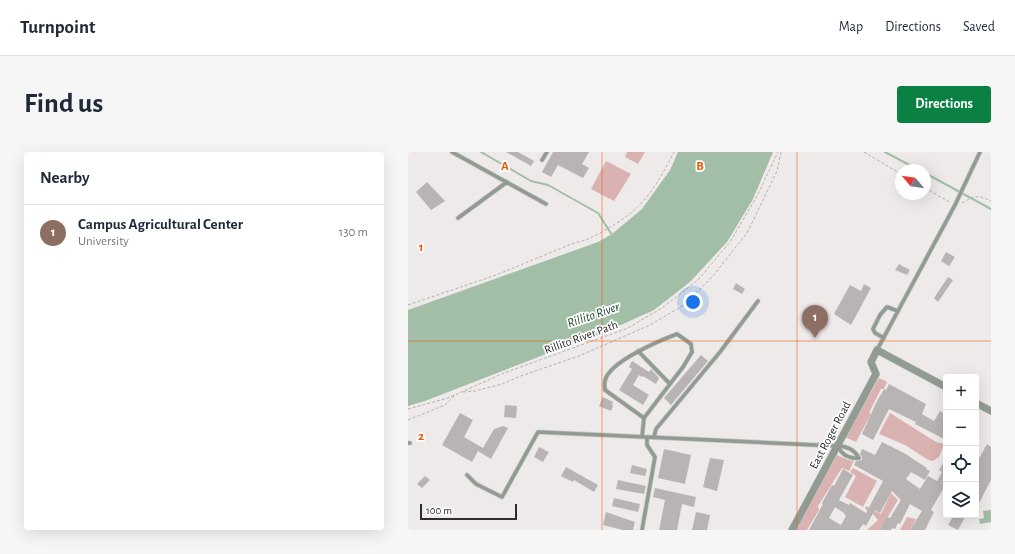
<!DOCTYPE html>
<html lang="en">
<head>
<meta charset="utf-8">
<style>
  body { margin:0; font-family:"Alegreya Sans",sans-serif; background:#f6f6f7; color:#1f2937 }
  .controls { position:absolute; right:12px; bottom:12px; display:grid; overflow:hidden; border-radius:4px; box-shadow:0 4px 16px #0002 }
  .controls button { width:36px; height:36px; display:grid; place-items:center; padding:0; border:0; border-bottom:1px solid #e0e1e3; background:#fff; color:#1f2937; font:20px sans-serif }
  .compass { position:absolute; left:487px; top:12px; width:36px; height:36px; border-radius:50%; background:#fff; box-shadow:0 4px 16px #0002; rotate:299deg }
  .scale { position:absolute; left:12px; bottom:10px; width:97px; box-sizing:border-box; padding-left:4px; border:2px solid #2d2b2b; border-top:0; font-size:11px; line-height:14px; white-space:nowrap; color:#2d2b2b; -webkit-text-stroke:3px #fff; paint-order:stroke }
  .you { position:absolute; left:285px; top:150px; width:14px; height:14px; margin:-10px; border:3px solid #fff; border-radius:50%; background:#1a73e8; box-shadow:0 0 0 6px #1a73e833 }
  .badge { display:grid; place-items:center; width:26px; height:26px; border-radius:50%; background:#0b8043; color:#fff; font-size:13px; font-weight:700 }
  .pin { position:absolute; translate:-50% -33px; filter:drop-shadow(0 1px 2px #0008) }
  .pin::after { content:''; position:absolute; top:21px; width:14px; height:12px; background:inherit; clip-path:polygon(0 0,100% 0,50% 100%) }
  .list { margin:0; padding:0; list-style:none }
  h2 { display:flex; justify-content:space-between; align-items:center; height:52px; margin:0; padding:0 16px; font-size:17px }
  h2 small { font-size:13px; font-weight:400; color:#747a83 }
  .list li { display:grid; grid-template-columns:26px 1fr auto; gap:12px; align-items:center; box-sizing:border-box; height:56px; padding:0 16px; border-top:1px solid #e0e1e3 }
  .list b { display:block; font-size:15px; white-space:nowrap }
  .list p { margin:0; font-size:13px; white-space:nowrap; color:#747a83 }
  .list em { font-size:13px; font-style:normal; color:#747a83 }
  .icon { flex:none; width:22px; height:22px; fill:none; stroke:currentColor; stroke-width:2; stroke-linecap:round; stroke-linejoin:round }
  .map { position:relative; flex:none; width:583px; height:378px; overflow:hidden; border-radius:4px }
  header { display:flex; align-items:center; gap:24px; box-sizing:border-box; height:56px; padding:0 20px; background:#fff; border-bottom:1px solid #e0e1e3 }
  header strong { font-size:19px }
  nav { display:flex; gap:22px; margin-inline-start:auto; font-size:14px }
  .intro { display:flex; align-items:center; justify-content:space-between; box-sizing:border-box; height:96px; padding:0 24px }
  h1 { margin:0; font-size:28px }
  .button { padding:10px 18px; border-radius:4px; background:#0b8043; color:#fff; font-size:14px; font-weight:700 }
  main { display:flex; gap:24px; padding:0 24px }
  aside { flex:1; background:#fff; border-radius:4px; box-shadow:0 4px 16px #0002 }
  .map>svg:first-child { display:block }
</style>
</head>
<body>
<header>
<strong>Turnpoint</strong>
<nav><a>Map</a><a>Directions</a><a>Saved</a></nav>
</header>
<div class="intro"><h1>Find us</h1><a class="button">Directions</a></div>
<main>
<aside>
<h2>Nearby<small></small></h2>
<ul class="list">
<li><span class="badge" style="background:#8d6e63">1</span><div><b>Campus Agricultural Center</b><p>University</p></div><em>130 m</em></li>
</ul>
</aside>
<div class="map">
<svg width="583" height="378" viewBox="0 0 583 378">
  <rect width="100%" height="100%" fill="#efeaea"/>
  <path fill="#d9b2b1" d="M219,0H237L230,12L217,5Z
    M198,9L223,22L206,49L183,37Z
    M471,226L479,230L476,237H473L461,261L463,262L448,290L437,285Z
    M482,261L528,290L536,292L531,305L525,309L520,308L497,293L471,282Z
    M429,303L440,308L446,309L441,319L434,316L410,354L411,358L399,378H387Z
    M445,316L469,329L455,355L437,345L448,324L442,320Z
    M483,341L490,348L472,378H459L470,368L464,361L457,357L458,354L473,362Z
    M499,365L508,367L502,378H492Z"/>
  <path fill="#a2bea6" d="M270,0H365L345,47L319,90L282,130L246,158L195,181L138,202L17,249L0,254V158L190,90L204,82L234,57L262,18Z
    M583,358V370L572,372L571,367L576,366L575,359Z"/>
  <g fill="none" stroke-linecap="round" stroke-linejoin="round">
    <path stroke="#a2bea6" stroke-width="2" d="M73,0L123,29L140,33L190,61L204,83
      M477,0L511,18
      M517,21L583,57"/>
  </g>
  <path fill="#b8b4b4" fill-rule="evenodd" d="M98,0H110L126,9L123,14Z
    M145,0H181L174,12L181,16L175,26L150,13L143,25L134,20Z
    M19,30L37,49L23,58L8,40Z
    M538,100L547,105L541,114L533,109Z
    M491,112L502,118L499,123L487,118Z
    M540,125L545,128L530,150L526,146Z
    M328,131L337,137L334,142L325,137Z
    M456,132L463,136L443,173L426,162L442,133L453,139Z
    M293,203L300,209L263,253L256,246Z
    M224,209L241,220L243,217L251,226L248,232L235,224L234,225L231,223L225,233L241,243L235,253L211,238L224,217L221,215Z
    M481,232L518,252L514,262L526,269L532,259L538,263V288L507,272L508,270L481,257L465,288L454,282L468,251L476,237L478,238Z
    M195,245L205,250L204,253L205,254L203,259L191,254Z
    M97,253L109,254L108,266L96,265Z
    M52,261L65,268L56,285L75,296L86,277L95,274L100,276L83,307L70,299L64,310L34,293Z
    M474,290L496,301L519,316L518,317L522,319L517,328L503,320L498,327L512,337L520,324L529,329L534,320L531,318L538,306V332L523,358L526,360L517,378H502L514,359L502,352L492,372L490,371L487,377L484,376L483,378H472L479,365L482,366L493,348L484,339L472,361L467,358L458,374L455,372L451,378H401L415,352L414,351L424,333L426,334L435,317L445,323L431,348L441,353L442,351L458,361L475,329L446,313L448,309L454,308V305L452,302L454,297L467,303ZM427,355L436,361V362L438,364L433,373L421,366Z
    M579,292L583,295V328L568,357V312Z
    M131,295L141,300L135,310L126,305Z
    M256,297L283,303L277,332L250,326Z
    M302,306L316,308L309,339L295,335Z
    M224,313L239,317L237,324L222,321Z
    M158,315L190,333L186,340L166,328L165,330L153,324Z
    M17,324L22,328L14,336L9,332Z
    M210,328L238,334L236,342L208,337Z
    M247,336L288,345L286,355L274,352L269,378H251L257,348L245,345Z
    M206,346L232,352L230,360L204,354Z
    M198,360L227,370L225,378H215L195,373Z
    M288,360L302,363L299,378H284Z
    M546,363H558L550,378L540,373Z"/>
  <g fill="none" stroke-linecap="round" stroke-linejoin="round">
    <g stroke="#ccc8c8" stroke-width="5">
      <path id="service" d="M44,0L138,52
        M134,8L139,0
        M50,66L99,30
        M476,186L467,181L465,177L472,163L479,155L490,159
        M469,198L547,53L572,0
        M230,199L262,232
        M234,285L236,266L275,215L284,200L283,192L269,182C253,188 200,210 197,229C196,232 197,236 197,238L236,266
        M246,285L248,277L312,200L350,149
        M0,291H2
        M429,294C439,294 446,297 451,306C440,307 435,303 429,294Z
        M59,323L68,332L94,345L130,280L429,294
        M234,378L247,305L239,293V285"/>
    </g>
    <g stroke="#ccc8c8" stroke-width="8">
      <path id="minor" d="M568,251L583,259
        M384,378L468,222L463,210L469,198L538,235"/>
    </g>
    <path stroke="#b4b0b0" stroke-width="1" stroke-dasharray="3 2" stroke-linecap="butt" d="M456,0L493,22
      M517,36L543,51
      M554,51C567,43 570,43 583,49
      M0,153L88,123L166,91C178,89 187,84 197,78C206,73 215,67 223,61C242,45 255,22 266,0
      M55,240L67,239L94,232L110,225L171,204L242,173L276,153L305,124L339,81L369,19L373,0
      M0,257L40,246L96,221L220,176L254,156L290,128L322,90L349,44L370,0
      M0,268L37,253L46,244"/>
    <use href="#service" stroke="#909c92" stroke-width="3.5"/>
    <use href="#minor" stroke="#909c92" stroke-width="7"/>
  </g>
  <path fill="none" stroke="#e8590c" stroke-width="1" stroke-opacity="0.55" d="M194,0V378M389,0V378M0,189H583"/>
  <g text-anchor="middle" stroke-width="3.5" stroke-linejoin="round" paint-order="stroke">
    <g font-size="12" fill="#2d2b2b" stroke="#fff">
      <text transform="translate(173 185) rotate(-20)" y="4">Rillito River Path</text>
      <text transform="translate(422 283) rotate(-62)" y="4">East Roger Road</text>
    </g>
    <g font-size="13" font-style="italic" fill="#0f3d1d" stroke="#fff">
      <text transform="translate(185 162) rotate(-19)" y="5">Rillito River</text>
    </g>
  </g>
  <g font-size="13" text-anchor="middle" font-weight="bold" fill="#e8590c" stroke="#fff" stroke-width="3.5" stroke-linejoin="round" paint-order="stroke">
    <text x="97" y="18">A</text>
    <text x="292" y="18">B</text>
    <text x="13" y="99">1</text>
    <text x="13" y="288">2</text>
  </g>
</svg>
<div class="controls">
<button>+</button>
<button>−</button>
<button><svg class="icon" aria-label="locate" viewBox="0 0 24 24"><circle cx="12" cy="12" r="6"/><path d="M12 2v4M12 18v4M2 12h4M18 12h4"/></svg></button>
<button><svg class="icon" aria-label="layers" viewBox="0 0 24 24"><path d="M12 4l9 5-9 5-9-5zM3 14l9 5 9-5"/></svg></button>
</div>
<svg class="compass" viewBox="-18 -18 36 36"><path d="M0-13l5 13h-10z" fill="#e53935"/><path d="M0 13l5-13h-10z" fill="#747a83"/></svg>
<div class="scale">100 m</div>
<div class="you"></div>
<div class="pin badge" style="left:407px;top:186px;background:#8d6e63">1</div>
</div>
</main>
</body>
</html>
